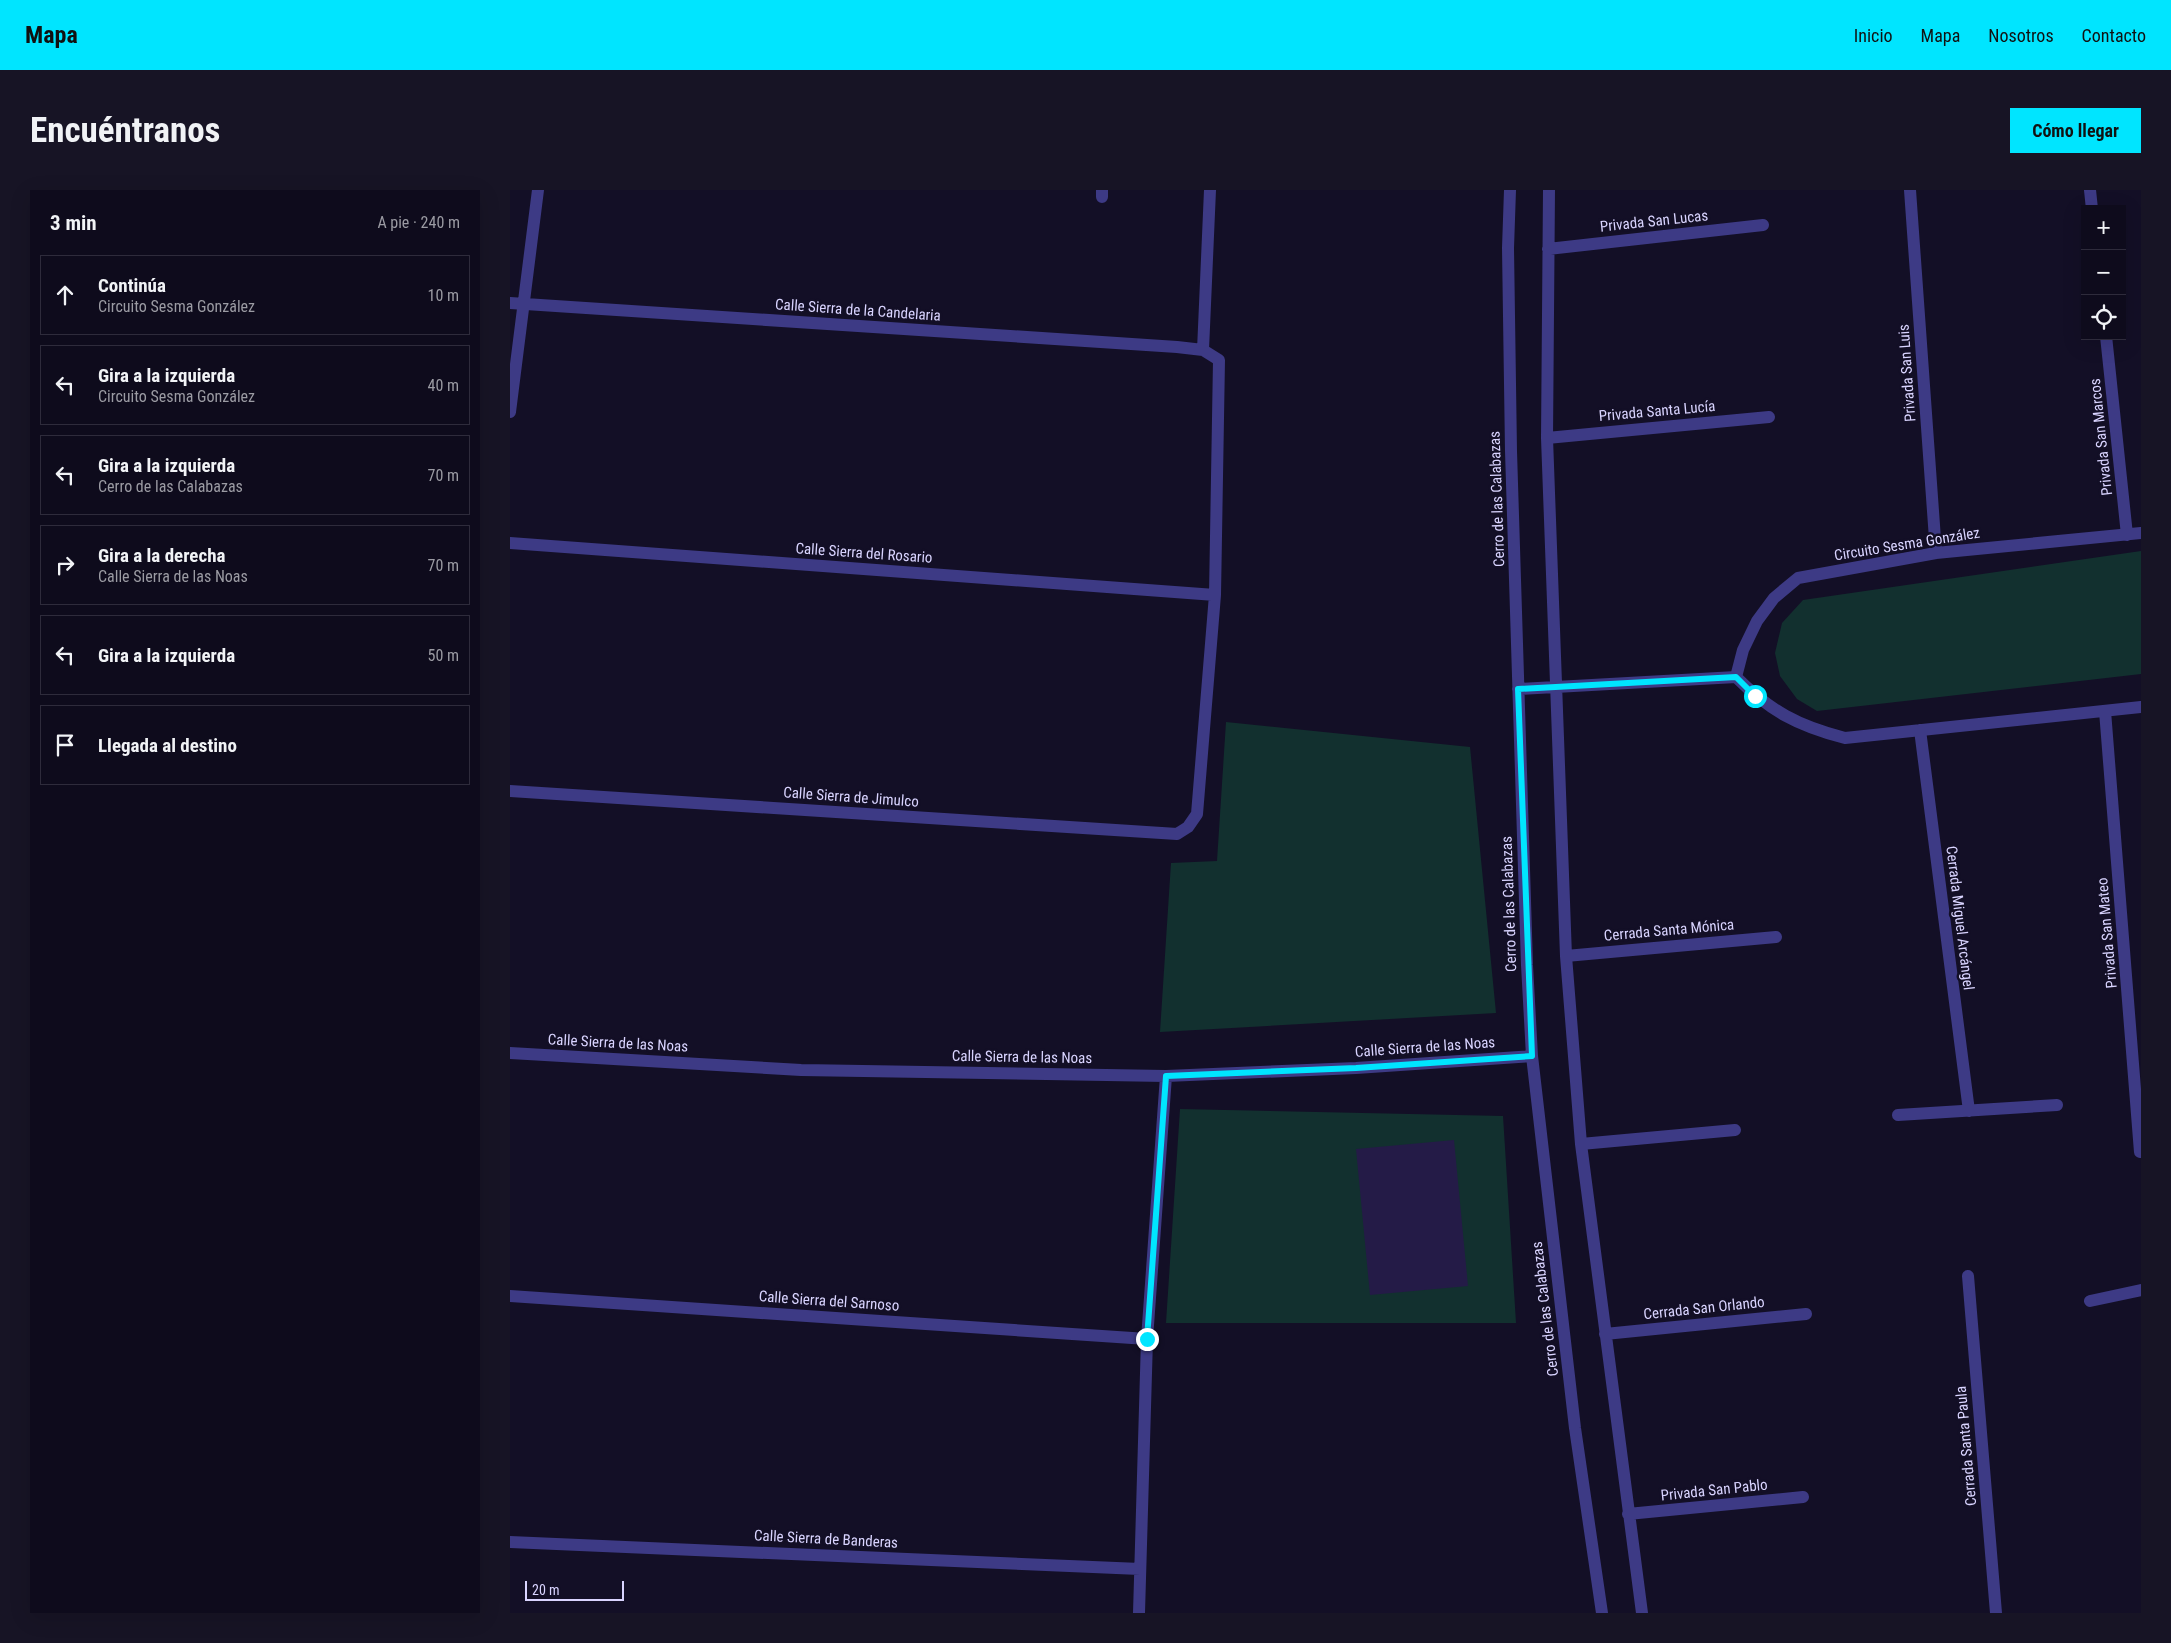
<!DOCTYPE html>
<html lang="es">
<head>
<meta charset="utf-8">
<style>
  body { margin:0; font-family:"Roboto Condensed",sans-serif; background:#171425; color:#f1f3f6 }
  .controls { position:absolute; right:15px; top:15px; display:grid; overflow:hidden; border-radius:0px; box-shadow:0 5px 20px #0002 }
  .controls button { width:45px; height:45px; display:grid; place-items:center; padding:0; border:0; border-bottom:1px solid #2e2b3b; background:#0e0b1c; color:#f1f3f6; font:25px sans-serif }
  .scale { position:absolute; left:15px; bottom:12px; width:99px; box-sizing:border-box; padding-left:5px; border:2px solid #d9d4ff; border-top:0; font-size:14px; line-height:18px; white-space:nowrap; color:#d9d4ff; -webkit-text-stroke:4px #130f26; paint-order:stroke }
  .stop { position:absolute; width:15px; height:15px; margin:-11px; border:4px solid #00e5ff; border-radius:50%; background:#fff }
  .stop.end { background:#00e5ff; border-color:#fff; box-shadow:0 1px 5px #0008 }
  .list { margin:0; padding:0; list-style:none }
  h2 { display:flex; justify-content:space-between; align-items:center; height:65px; margin:0; padding:0 20px; font-size:21px }
  h2 small { font-size:16px; font-weight:400; color:#9b9ba3 }
  .list li { display:grid; grid-template-columns:32px 1fr auto; gap:15px; align-items:center; box-sizing:border-box; height:80px; margin:0 10px 10px; padding:0 10px; border:1px solid #2e2b3b; border-radius:0px }
  .list b { display:block; font-size:19px; white-space:nowrap }
  .list p { margin:0; font-size:16px; white-space:nowrap; color:#9b9ba3 }
  .list em { font-size:16px; font-style:normal; color:#9b9ba3 }
  .icon { flex:none; width:28px; height:28px; fill:none; stroke:currentColor; stroke-width:2; stroke-linecap:round; stroke-linejoin:round }
  .map { position:relative; flex:none; width:1631px; height:1423px; overflow:hidden; border-radius:0px }
  header { display:flex; align-items:center; gap:30px; box-sizing:border-box; height:70px; padding:0 25px; background:#00e5ff; color:#111 }
  header strong { font-size:24px }
  nav { display:flex; gap:28px; margin-inline-start:auto; font-size:18px }
  .intro { display:flex; align-items:center; justify-content:space-between; box-sizing:border-box; height:120px; padding:0 30px }
  h1 { margin:0; font-size:35px }
  .button { padding:12px 22px; border-radius:0px; background:#00e5ff; color:#111; font-size:18px; font-weight:700 }
  main { display:flex; gap:30px; padding:0 30px }
  aside { flex:1; background:#0e0b1c; border-radius:0px; box-shadow:0 5px 20px #0002 }
  .map>svg:first-child { display:block }
</style>
</head>
<body>
<header>
<strong>Mapa</strong>
<nav><a>Inicio</a><a>Mapa</a><a>Nosotros</a><a>Contacto</a></nav>
</header>
<div class="intro"><h1>Encuéntranos</h1><a class="button">Cómo llegar</a></div>
<main>
<aside>
<h2>3 min<small>A pie · 240 m</small></h2>
<ul class="list">
<li><svg class="icon" aria-label="ahead" viewBox="0 0 24 24"><path d="M12 20V5M6 11l6-6 6 6"/></svg><div><b>Continúa</b><p>Circuito Sesma González</p></div><em>10 m</em></li>
<li><svg class="icon" aria-label="left" viewBox="0 0 24 24"><path d="M17 20v-9H6M10 6l-5 5 5 5"/></svg><div><b>Gira a la izquierda</b><p>Circuito Sesma González</p></div><em>40 m</em></li>
<li><svg class="icon" aria-label="left" viewBox="0 0 24 24"><path d="M17 20v-9H6M10 6l-5 5 5 5"/></svg><div><b>Gira a la izquierda</b><p>Cerro de las Calabazas</p></div><em>70 m</em></li>
<li><svg class="icon" aria-label="right" viewBox="0 0 24 24"><path d="M7 20v-9h11M14 6l5 5-5 5"/></svg><div><b>Gira a la derecha</b><p>Calle Sierra de las Noas</p></div><em>70 m</em></li>
<li><svg class="icon" aria-label="left" viewBox="0 0 24 24"><path d="M17 20v-9H6M10 6l-5 5 5 5"/></svg><div><b>Gira a la izquierda</b></div><em>50 m</em></li>
<li><svg class="icon" aria-label="arrive" viewBox="0 0 24 24"><path d="M6 21V4h12l-3 4 3 4H6"/></svg><div><b>Llegada al destino</b></div></li>
</ul>
</aside>
<div class="map">
<svg width="1631" height="1423" viewBox="0 0 1631 1423">
  <rect width="100%" height="100%" fill="#130f26"/>
  <path fill="#12302f" d="M1631,361V484L1307,521L1287,509L1270,486L1265,463L1272,433L1293,410Z
    M716,532L960,557L986,823L650,842L661,673L707,671Z
    M670,919L993,926L1006,1133H656Z"/>
  <path fill="#241b47" d="M944,950L958,1096L860,1105L846,959Z"/>
  <g fill="none" stroke-linecap="round" stroke-linejoin="round">
    <path stroke="#3d3a85" stroke-width="12" d="M1000,0L998,58L1001,261L1017,775L1022,866L1065,1238L1092,1423
      M1039,0L1037,248L1056,766L1071,954L1132,1423
      M1400,0L1426,363
      M1580,0L1582,19
      M592,7V0
      M1038,59L1253,35
      M0,113L667,157L693,160L709,170L705,405L687,624L678,637L667,644L0,601
      M1596,146L1617,345
      M693,160L700,0
      M0,222L28,0
      M1037,248L1259,227
      M0,353L705,405
      M1226,487L1233,460L1247,431L1264,408L1288,388L1426,363L1631,343
      M1008,499L1226,487C1260,521 1288,536 1335,548L1631,517
      M1595,521L1630,962
      M1410,540L1459,921
      M1056,766L1266,747
      M0,863L291,880L656,886L846,878L1022,866
      M1388,925L1547,915
      M1071,954L1225,940
      M1458,1086L1486,1423
      M0,1106L637,1149
      M1580,1111L1631,1100
      M1095,1144L1296,1124
      M1118,1324L1293,1307
      M0,1352L630,1379
      M629,1423L637,1149L656,886"/>
  </g>
  <g fill="none" stroke-linecap="round" stroke-linejoin="round">
    <path stroke="#00e5ff" stroke-width="6" d="M637,1149L656,886L846,878L1022,866L1008,499L1226,487L1245,506"/>
  </g>
  <g text-anchor="middle" stroke-width="5" stroke-linejoin="round" paint-order="stroke">
    <g font-size="15" fill="#d9d4ff" stroke="#130f26">
      <text transform="translate(1144 31) rotate(-6)" y="5">Privada San Lucas</text>
      <text transform="translate(348 120) rotate(4)" y="5">Calle Sierra de la Candelaria</text>
      <text transform="translate(1397 183) rotate(-94)" y="5">Privada San Luis</text>
      <text transform="translate(1147 221) rotate(-5)" y="5">Privada Santa Lucía</text>
      <text transform="translate(1591 247) rotate(-96)" y="5">Privada San Marcos</text>
      <text transform="translate(987 309) rotate(-92)" y="5">Cerro de las Calabazas</text>
      <text transform="translate(1397 354) rotate(-9)" y="5">Circuito Sesma González</text>
      <text transform="translate(354 363) rotate(4)" y="5">Calle Sierra del Rosario</text>
      <text transform="translate(341 607) rotate(4)" y="5">Calle Sierra de Jimulco</text>
      <text transform="translate(999 714) rotate(-92)" y="5">Cerro de las Calabazas</text>
      <text transform="translate(1450 728) rotate(83)" y="5">Cerrada Miguel Arcángel</text>
      <text transform="translate(1159 740) rotate(-5)" y="5">Cerrada Santa Mónica</text>
      <text transform="translate(1597 743) rotate(-95)" y="5">Privada San Mateo</text>
      <text transform="translate(108 853) rotate(3)" y="5">Calle Sierra de las Noas</text>
      <text transform="translate(915 857) rotate(-4)" y="5">Calle Sierra de las Noas</text>
      <text transform="translate(512 867) rotate(1)" y="5">Calle Sierra de las Noas</text>
      <text transform="translate(319 1111) rotate(4)" y="5">Calle Sierra del Sarnoso</text>
      <text transform="translate(1194 1118) rotate(-6)" y="5">Cerrada San Orlando</text>
      <text transform="translate(1035 1119) rotate(-97)" y="5">Cerro de las Calabazas</text>
      <text transform="translate(1456 1256) rotate(-95)" y="5">Cerrada Santa Paula</text>
      <text transform="translate(1204 1300) rotate(-6)" y="5">Privada San Pablo</text>
      <text transform="translate(316 1349) rotate(3)" y="5">Calle Sierra de Banderas</text>
    </g>
  </g>
</svg>
<div class="controls">
<button>+</button>
<button>−</button>
<button><svg class="icon" aria-label="locate" viewBox="0 0 24 24"><circle cx="12" cy="12" r="6"/><path d="M12 2v4M12 18v4M2 12h4M18 12h4"/></svg></button>
</div>
<div class="scale">20 m</div>
<div class="stop" style="left:1245px;top:506px"></div>
<div class="stop end" style="left:637px;top:1149px"></div>
</div>
</main>
</body>
</html>
